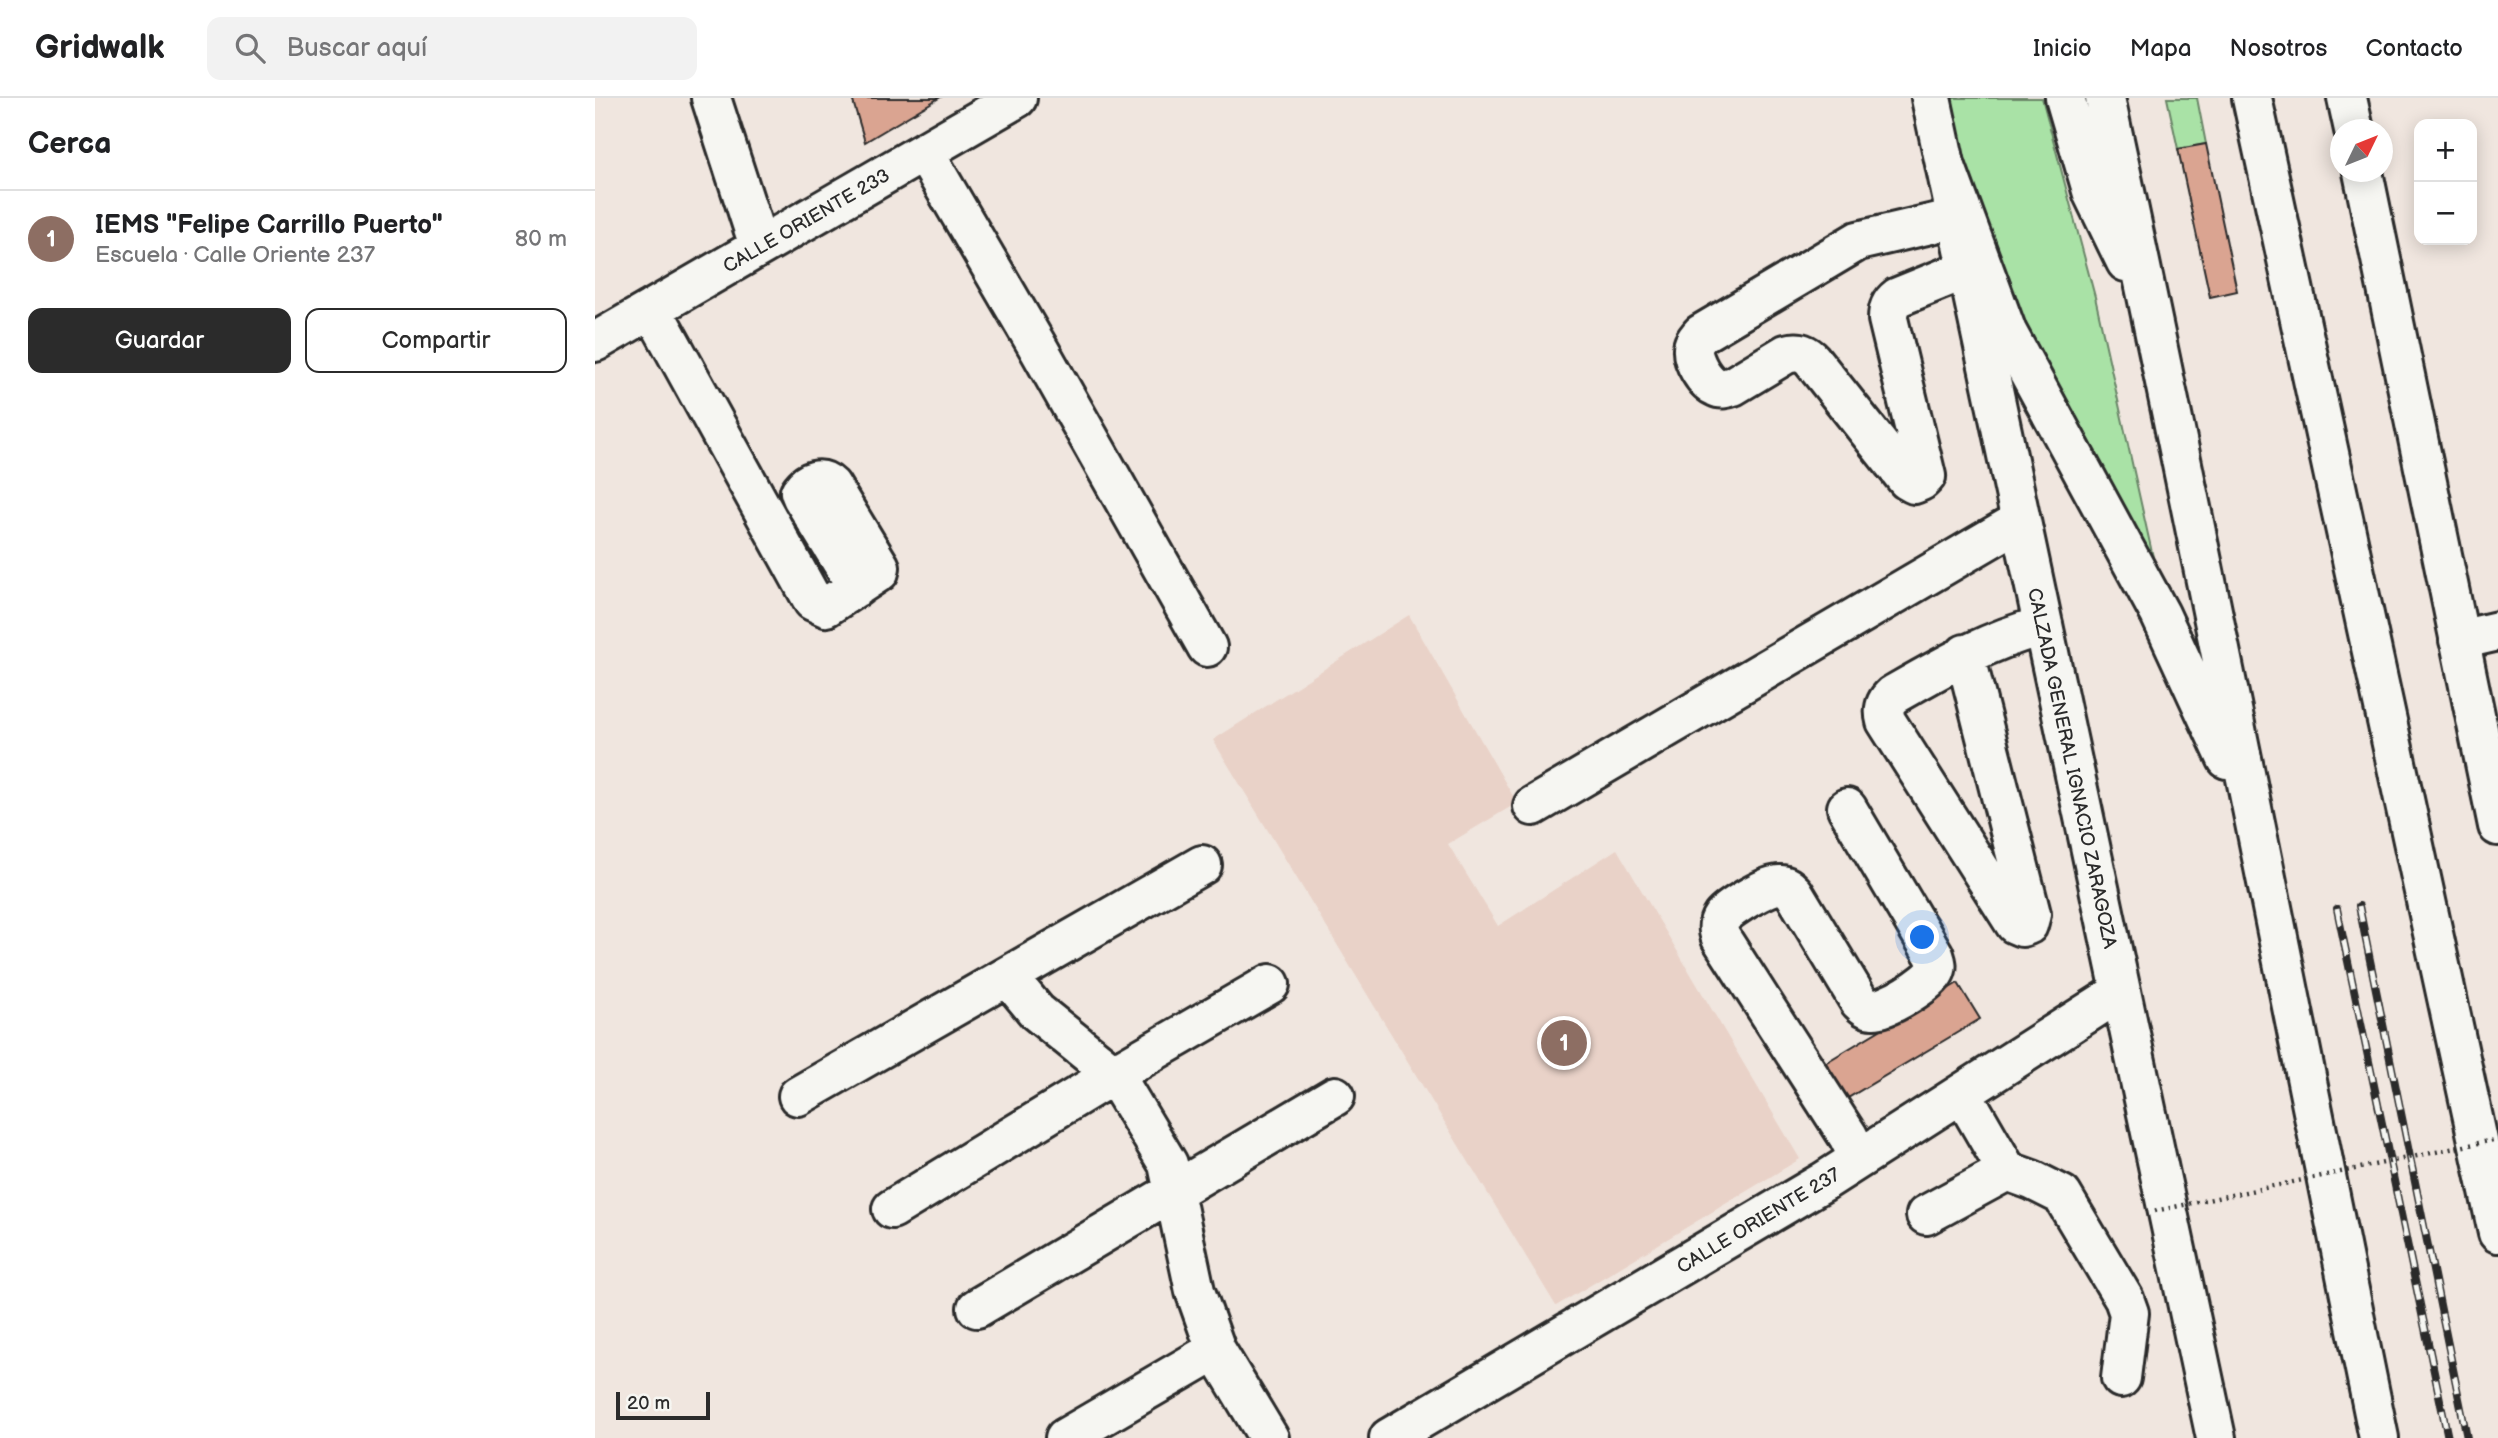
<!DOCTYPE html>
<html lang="es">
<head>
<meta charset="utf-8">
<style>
  body { margin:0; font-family:"Balsamiq Sans",sans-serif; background:#f2f2f2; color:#202124 }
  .controls { position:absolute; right:21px; top:21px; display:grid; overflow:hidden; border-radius:14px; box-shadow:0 4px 18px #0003 }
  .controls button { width:63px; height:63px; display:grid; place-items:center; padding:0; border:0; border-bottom:2px solid #e0e0e0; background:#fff; color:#202124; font:35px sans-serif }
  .compass { position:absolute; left:1735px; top:21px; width:63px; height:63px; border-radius:50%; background:#fff; box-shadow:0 4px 18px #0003; rotate:47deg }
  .scale { position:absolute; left:21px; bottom:18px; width:94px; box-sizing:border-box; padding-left:7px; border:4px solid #2b2b2b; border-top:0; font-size:19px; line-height:24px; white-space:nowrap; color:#2b2b2b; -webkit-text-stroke:5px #f6f6f2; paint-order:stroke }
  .you { position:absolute; left:1328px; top:840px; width:24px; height:24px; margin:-18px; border:5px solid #fff; border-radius:50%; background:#1a73e8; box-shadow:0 0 0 10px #1a73e833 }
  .badge { display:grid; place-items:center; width:46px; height:46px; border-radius:50%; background:#2b2b2b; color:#fff; font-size:23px; font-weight:700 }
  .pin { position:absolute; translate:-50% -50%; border:4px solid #fff; box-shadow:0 2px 7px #0006 }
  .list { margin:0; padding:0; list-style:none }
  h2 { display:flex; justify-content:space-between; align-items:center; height:91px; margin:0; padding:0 28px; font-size:30px }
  h2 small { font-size:23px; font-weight:400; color:#757577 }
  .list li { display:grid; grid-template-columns:46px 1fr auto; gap:21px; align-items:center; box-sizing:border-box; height:98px; padding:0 28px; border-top:2px solid #e0e0e0 }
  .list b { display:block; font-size:26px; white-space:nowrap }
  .list p { margin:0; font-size:23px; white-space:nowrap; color:#757577 }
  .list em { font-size:23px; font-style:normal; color:#757577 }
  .actions { display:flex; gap:14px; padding:21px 28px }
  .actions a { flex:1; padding:16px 0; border:2px solid #2b2b2b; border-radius:14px; text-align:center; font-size:24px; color:#2b2b2b }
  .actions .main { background:#2b2b2b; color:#fff }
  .icon { flex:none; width:38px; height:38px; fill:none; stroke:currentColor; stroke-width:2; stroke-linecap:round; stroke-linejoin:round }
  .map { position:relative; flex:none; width:1903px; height:1340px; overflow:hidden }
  header { display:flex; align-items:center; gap:42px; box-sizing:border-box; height:98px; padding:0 35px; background:#fff; border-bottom:2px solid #e0e0e0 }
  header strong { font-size:33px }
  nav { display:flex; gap:38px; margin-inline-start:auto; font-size:24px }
  .search { width:490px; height:63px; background:#f2f2f2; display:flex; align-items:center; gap:18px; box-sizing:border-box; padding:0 24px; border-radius:14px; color:#757577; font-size:26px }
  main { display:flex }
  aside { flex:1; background:#fff }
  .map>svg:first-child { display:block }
</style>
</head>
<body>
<header>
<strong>Gridwalk</strong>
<div class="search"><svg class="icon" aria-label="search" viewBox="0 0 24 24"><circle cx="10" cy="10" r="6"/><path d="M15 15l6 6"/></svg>Buscar aquí</div>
<nav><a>Inicio</a><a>Mapa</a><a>Nosotros</a><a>Contacto</a></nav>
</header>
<main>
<aside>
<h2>Cerca<small></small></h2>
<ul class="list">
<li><span class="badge" style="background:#8d6e63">1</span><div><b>IEMS &quot;Felipe Carrillo Puerto&quot;</b><p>Escuela · Calle Oriente 237</p></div><em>80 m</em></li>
</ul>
<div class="actions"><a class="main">Guardar</a><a>Compartir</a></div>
</aside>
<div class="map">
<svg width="1903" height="1340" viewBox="0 0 1903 1340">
  <rect width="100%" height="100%" fill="#f0e6df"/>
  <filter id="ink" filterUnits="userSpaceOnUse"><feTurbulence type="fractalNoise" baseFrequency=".0143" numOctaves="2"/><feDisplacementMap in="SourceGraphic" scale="14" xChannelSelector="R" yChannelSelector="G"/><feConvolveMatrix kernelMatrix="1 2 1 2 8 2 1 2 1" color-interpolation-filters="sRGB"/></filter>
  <g filter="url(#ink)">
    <path fill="#e9d2c8" d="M814,517L922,705L853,746L903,828L1022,751L1205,1061L961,1208L618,642Z"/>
    <path fill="#a9e2a6" stroke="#6a8668" stroke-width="2" d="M1353,0H1447L1500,199L1568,504L1426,220L1373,96Z
      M1572,0H1602L1611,46L1583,51Z"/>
    <path fill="#daa491" stroke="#2b2b2b" stroke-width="2" d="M257,0H344L270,44Z
      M1611,46L1642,193L1615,199L1583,51Z
      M1363,885L1385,921L1241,1007L1220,971Z"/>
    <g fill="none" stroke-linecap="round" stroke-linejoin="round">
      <g stroke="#2b2b2b" stroke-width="44">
        <path id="minor" d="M116,0L164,148
          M329,54L441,246L612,549
          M1361,120L1263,143L1106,236C1102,241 1098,245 1098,251C1097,263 1110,285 1121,289C1127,292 1132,290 1138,288L1191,256C1202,253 1208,254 1216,261L1312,382L1319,386L1326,383L1331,378L1293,221C1293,211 1295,205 1303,199L1372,171
          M57,211L218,503L231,509L284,474L285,469L236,388C226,378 213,382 205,394L207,399L262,489
          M0,244L422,0
          M1864,542L1903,533
          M1370,556L1436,816L1433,827L1427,829L1420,826L1291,623C1288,612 1289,605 1298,597C1347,569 1393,542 1448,528
          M938,708L1425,423
          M1252,710L1339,857C1341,863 1343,868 1340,874C1335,885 1290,913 1278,911C1271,911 1268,907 1264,903L1199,795C1195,791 1192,787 1185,787C1175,785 1134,810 1127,819C1122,826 1123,832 1126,840L1253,1038L1264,1060
          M414,880L442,914L519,976L573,1066L600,1193L621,1252L674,1340
          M203,998L607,767
          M1412,1073L1437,1082L1467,1097L1529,1201L1534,1215L1526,1280
          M297,1111L519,976L675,886
          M1331,1117L1412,1073L1367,995
          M382,1210L740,998
          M470,1340L621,1252
          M794,1340L1228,1084L1525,894"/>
      </g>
      <g stroke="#2b2b2b" stroke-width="44">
        <path id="major" d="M1336,0L1621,1340
          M1752,0L1759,32
          M1768,74L1903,728"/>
      </g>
      <g stroke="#2b2b2b" stroke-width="44">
        <path id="highway" d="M1470,0L1498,96L1531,164
          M1510,0C1606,446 1693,893 1784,1340
          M1657,0L1903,1135
          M1351,69L1412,234L1565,516L1632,661"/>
      </g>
      <use href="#minor" stroke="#f6f6f2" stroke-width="38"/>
      <use href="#major" stroke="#f6f6f2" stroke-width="38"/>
      <use href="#highway" stroke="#f6f6f2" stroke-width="38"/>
      <g stroke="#2b2b2b" stroke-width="8">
        <path id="rail" d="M1764,808L1872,1340
          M1742,811L1853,1340"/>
      </g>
      <use href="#rail" stroke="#f6f6f2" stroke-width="5" stroke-dasharray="16" stroke-linecap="butt"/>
      <path stroke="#2b2b2b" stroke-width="4.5" stroke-dasharray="2 5" stroke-linecap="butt" d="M1560,1113L1903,1041"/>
    </g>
  </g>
  <g text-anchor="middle" stroke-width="7" stroke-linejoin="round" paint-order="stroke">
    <g font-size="19" fill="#2b2b2b" stroke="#f6f6f2">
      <text transform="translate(211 122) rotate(-30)" y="7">CALLE ORIENTE 233</text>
      <text transform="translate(1478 670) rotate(78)" y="7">CALZADA GENERAL IGNACIO ZARAGOZA</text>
      <text transform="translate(1163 1122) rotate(-31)" y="7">CALLE ORIENTE 237</text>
    </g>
  </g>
</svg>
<div class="controls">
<button>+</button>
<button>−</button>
</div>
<svg class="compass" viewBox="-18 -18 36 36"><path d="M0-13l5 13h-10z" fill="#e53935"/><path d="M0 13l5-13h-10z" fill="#757577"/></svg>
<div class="scale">20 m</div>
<div class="you"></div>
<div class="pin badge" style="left:969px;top:945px;background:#8d6e63">1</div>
</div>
</main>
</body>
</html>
